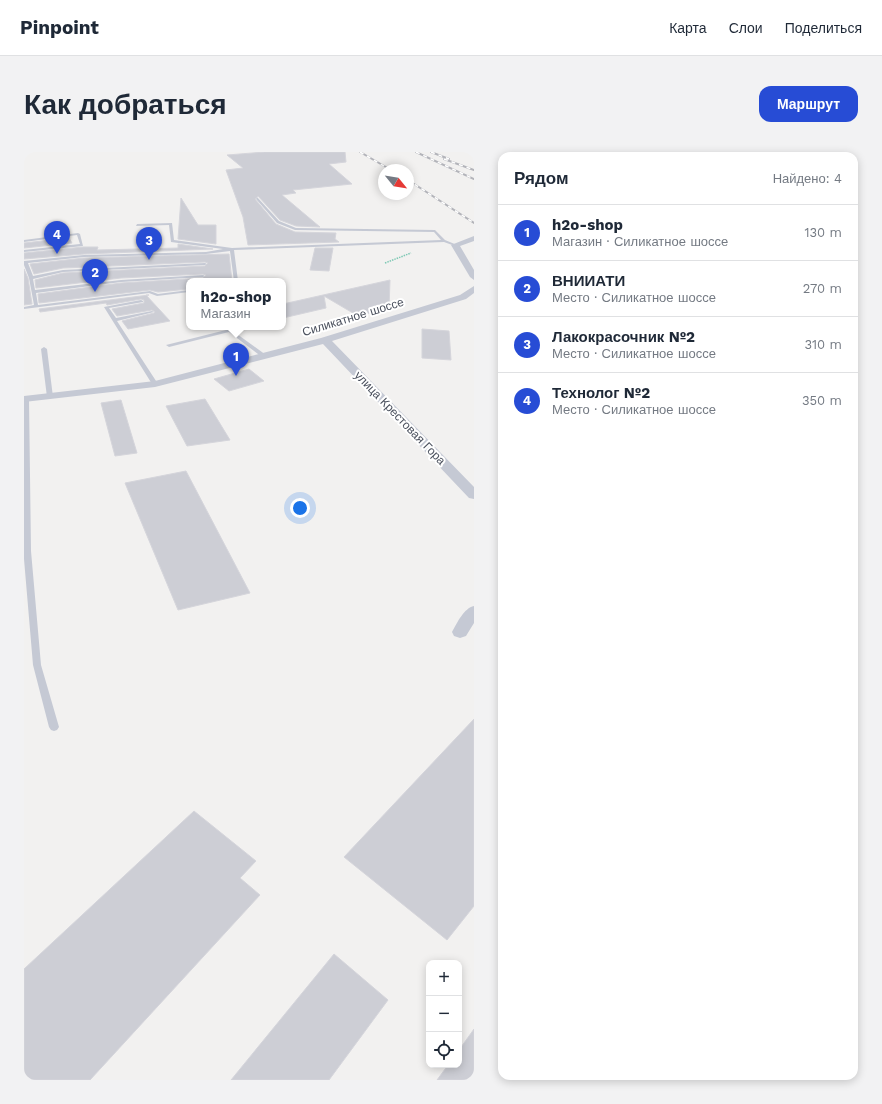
<!DOCTYPE html>
<html lang="ru">
<head>
<meta charset="utf-8">
<style>
  body { margin:0; font-family:"Work Sans",sans-serif; background:#f2f2f3; color:#1f2937 }
  .controls { position:absolute; right:12px; bottom:12px; display:grid; overflow:hidden; border-radius:8px; box-shadow:0 2px 10px #0003 }
  .controls button { width:36px; height:36px; display:grid; place-items:center; padding:0; border:0; border-bottom:1px solid #e0e1e3; background:#fff; color:#1f2937; font:20px sans-serif }
  .compass { position:absolute; left:354px; top:12px; width:36px; height:36px; border-radius:50%; background:#fff; box-shadow:0 2px 10px #0003; rotate:120deg }
  .you { position:absolute; left:276px; top:356px; width:14px; height:14px; margin:-10px; border:3px solid #fff; border-radius:50%; background:#1a73e8; box-shadow:0 0 0 6px #1a73e833 }
  .badge { display:grid; place-items:center; width:26px; height:26px; border-radius:50%; background:#274cd5; color:#fff; font-size:13px; font-weight:700 }
  .pin { position:absolute; translate:-50% -33px; filter:drop-shadow(0 1px 2px #0008) }
  .pin::after { content:''; position:absolute; top:21px; width:14px; height:12px; background:inherit; clip-path:polygon(0 0,100% 0,50% 100%) }
  .popup { position:absolute; left:162px; top:126px; width:100px; height:52px; box-sizing:border-box; display:grid; place-content:center; border-radius:8px; background:#fff; filter:drop-shadow(0 1px 3px #0005); font-size:13px; white-space:nowrap; color:#747a83 }
  .popup b { font-size:15px; color:#1f2937 }
  .popup::after { content:''; position:absolute; left:50%; top:100%; margin-left:-8px; border:8px solid transparent; border-top-color:#fff }
  .list { margin:0; padding:0; list-style:none }
  h2 { display:flex; justify-content:space-between; align-items:center; height:52px; margin:0; padding:0 16px; font-size:17px }
  h2 small { font-size:13px; font-weight:400; color:#747a83 }
  .list li { display:grid; grid-template-columns:26px 1fr auto; gap:12px; align-items:center; box-sizing:border-box; height:56px; padding:0 16px; border-top:1px solid #e0e1e3 }
  .list b { display:block; font-size:15px; white-space:nowrap }
  .list p { margin:0; font-size:13px; white-space:nowrap; color:#747a83 }
  .list em { font-size:13px; font-style:normal; color:#747a83 }
  .icon { flex:none; width:22px; height:22px; fill:none; stroke:currentColor; stroke-width:2; stroke-linecap:round; stroke-linejoin:round }
  .map { position:relative; flex:none; width:450px; height:928px; overflow:hidden; border-radius:12px }
  header { display:flex; align-items:center; gap:24px; box-sizing:border-box; height:56px; padding:0 20px; background:#fff; border-bottom:1px solid #e0e1e3 }
  header strong { font-size:19px }
  nav { display:flex; gap:22px; margin-inline-start:auto; font-size:14px }
  .intro { display:flex; align-items:center; justify-content:space-between; box-sizing:border-box; height:96px; padding:0 24px }
  h1 { margin:0; font-size:28px }
  .button { padding:10px 18px; border-radius:12px; background:#274cd5; color:#fff; font-size:14px; font-weight:700 }
  main { display:flex; gap:24px; padding:0 24px }
  aside { flex:1; background:#fff; border-radius:12px; box-shadow:0 2px 10px #0003 }
  .map>svg:first-child { display:block }
</style>
</head>
<body>
<header>
<strong>Pinpoint</strong>
<nav><a>Карта</a><a>Слои</a><a>Поделиться</a></nav>
</header>
<div class="intro"><h1>Как добраться</h1><a class="button">Маршрут</a></div>
<main>
<div class="map">
<svg width="450" height="928" viewBox="0 0 450 928">
  <rect width="100%" height="100%" fill="#f2f1f0"/>
  <path fill="#cdced5" stroke="#d5d5db" d="M241,0H321L322,10L305,12L328,32L269,38L272,41L258,43L296,75L272,74L256,68L234,44L231,47L252,72L271,80L312,81L311,87L315,90L224,93L219,65L202,18L219,16L203,3Z
    M157,46L174,73H192V92L154,87Z
    M45,86L48,91L0,96V91Z
    M154,92L189,97L60,102L0,107V101L59,95H74L73,98L154,96Z
    M291,96H309L305,119L286,118Z
    M205,102L208,129H165V137L134,140L126,138L15,151L14,142L97,131L179,126L182,123L179,122L97,126L12,136L11,128L39,121L181,114L184,111L181,110L39,116L10,122L6,112L60,106Z
    M0,117L4,126L8,152L0,153Z
    M366,128L365,156L334,164L300,144L302,156L259,166V152Z
    M122,143L146,169L104,177L98,169L130,161L131,160L128,158L93,164L88,157L120,151V148L117,147L83,153L82,151L16,160L15,157L125,143Z
    M398,177L425,179L427,208L398,206Z
    M225,217L240,229L205,239L190,227Z
    M181,247L206,288L163,294L142,254Z
    M97,248L113,301L91,304L77,251Z
    M162,319L226,441L154,458L101,331Z
    M450,567V754L423,788L320,705Z
    M170,659L232,709L216,726L236,743L66,928H0V817Z
    M310,802L364,848L305,928H207Z
    M450,877V928H413L424,913H435V898Z"/>
  <g fill="none" stroke-linecap="round" stroke-linejoin="round">
    <path stroke="#7dc8b4" stroke-width="1.5" stroke-dasharray="1.5 1" stroke-linecap="butt" d="M361,111L387,101"/>
    <path fill="#c5c9d4" fill-rule="evenodd" d="M233,45L255,69L272,76L411,78L421,88L433,93L431,94L420,90L210,98L214,129H210L206,99L182,102L60,105L4,111L9,124L39,118L181,111L183,112L181,113L39,120L9,127L11,138L97,128L179,123L181,124L179,125L97,130L12,141L14,153L126,139L134,142L165,138V140L133,144L125,141L0,157V155L10,153L5,126L0,113V109L60,103L182,100L199,97L147,90L145,73L112,74L113,72L148,71L150,88L208,96L417,88L410,80L271,78L253,71L232,47Z
      M54,81L56,82L59,94L0,100V98L56,92L53,83L0,90V88Z
      M117,148L119,149V150L85,156L92,166L128,159L130,160L93,169L134,232L131,234L128,232L80,155Z
      M206,177L242,203V205H238L205,180L145,195L142,193Z
      M20,195L23,197L29,245L26,247L23,245L17,197Z
      M2,245L5,247L7,399L17,513L35,575L33,578L30,579L27,578L25,575L9,513L0,407V246Z"/>
    <path fill="#c5c9d4" fill-rule="evenodd" d="M450,84V89L436,94L450,118V128L446,125L427,93Z
      M450,134V141L442,147L308,189L450,335V347L445,346L299,192L131,235L0,250V244L131,229L297,186L436,143Z
      M450,454V471L442,484L436,486L430,484L428,480C433,471 440,456 450,454Z"/>
    <g stroke="#b3b4ba" stroke-width="2">
      <path id="rail" d="M336,0L367,18
        M392,0L450,27
        M407,0L425,7
        M420,7L450,18
        M384,28L450,71"/>
    </g>
    <use href="#rail" stroke="#fff" stroke-width="1.5" stroke-dasharray="4" stroke-linecap="butt"/>
  </g>
  <g text-anchor="middle" stroke-width="4" stroke-linejoin="round" paint-order="stroke">
    <g font-size="12" fill="#494f5c" stroke="#fff">
      <text transform="translate(329 165) rotate(-17)" y="4">Силикатное шоссе</text>
      <text transform="translate(376 266) rotate(46)" y="4">улица Крестовая Гора</text>
    </g>
  </g>
</svg>
<div class="controls">
<button>+</button>
<button>−</button>
<button><svg class="icon" aria-label="locate" viewBox="0 0 24 24"><circle cx="12" cy="12" r="6"/><path d="M12 2v4M12 18v4M2 12h4M18 12h4"/></svg></button>
</div>
<svg class="compass" viewBox="-18 -18 36 36"><path d="M0-13l5 13h-10z" fill="#e53935"/><path d="M0 13l5-13h-10z" fill="#747a83"/></svg>
<div class="you"></div>
<div class="pin badge" style="left:212px;top:224px">1</div>
<div class="popup"><b>h2o-shop</b>Магазин</div>
<div class="pin badge" style="left:71px;top:140px">2</div>
<div class="pin badge" style="left:125px;top:108px">3</div>
<div class="pin badge" style="left:33px;top:102px">4</div>
</div>
<aside>
<h2>Рядом<small>Найдено: 4</small></h2>
<ul class="list">
<li><span class="badge">1</span><div><b>h2o-shop</b><p>Магазин · Силикатное шоссе</p></div><em>130 m</em></li>
<li><span class="badge">2</span><div><b>ВНИИАТИ</b><p>Место · Силикатное шоссе</p></div><em>270 m</em></li>
<li><span class="badge">3</span><div><b>Лакокрасочник №2</b><p>Место · Силикатное шоссе</p></div><em>310 m</em></li>
<li><span class="badge">4</span><div><b>Технолог №2</b><p>Место · Силикатное шоссе</p></div><em>350 m</em></li>
</ul>
</aside>
</main>
</body>
</html>
